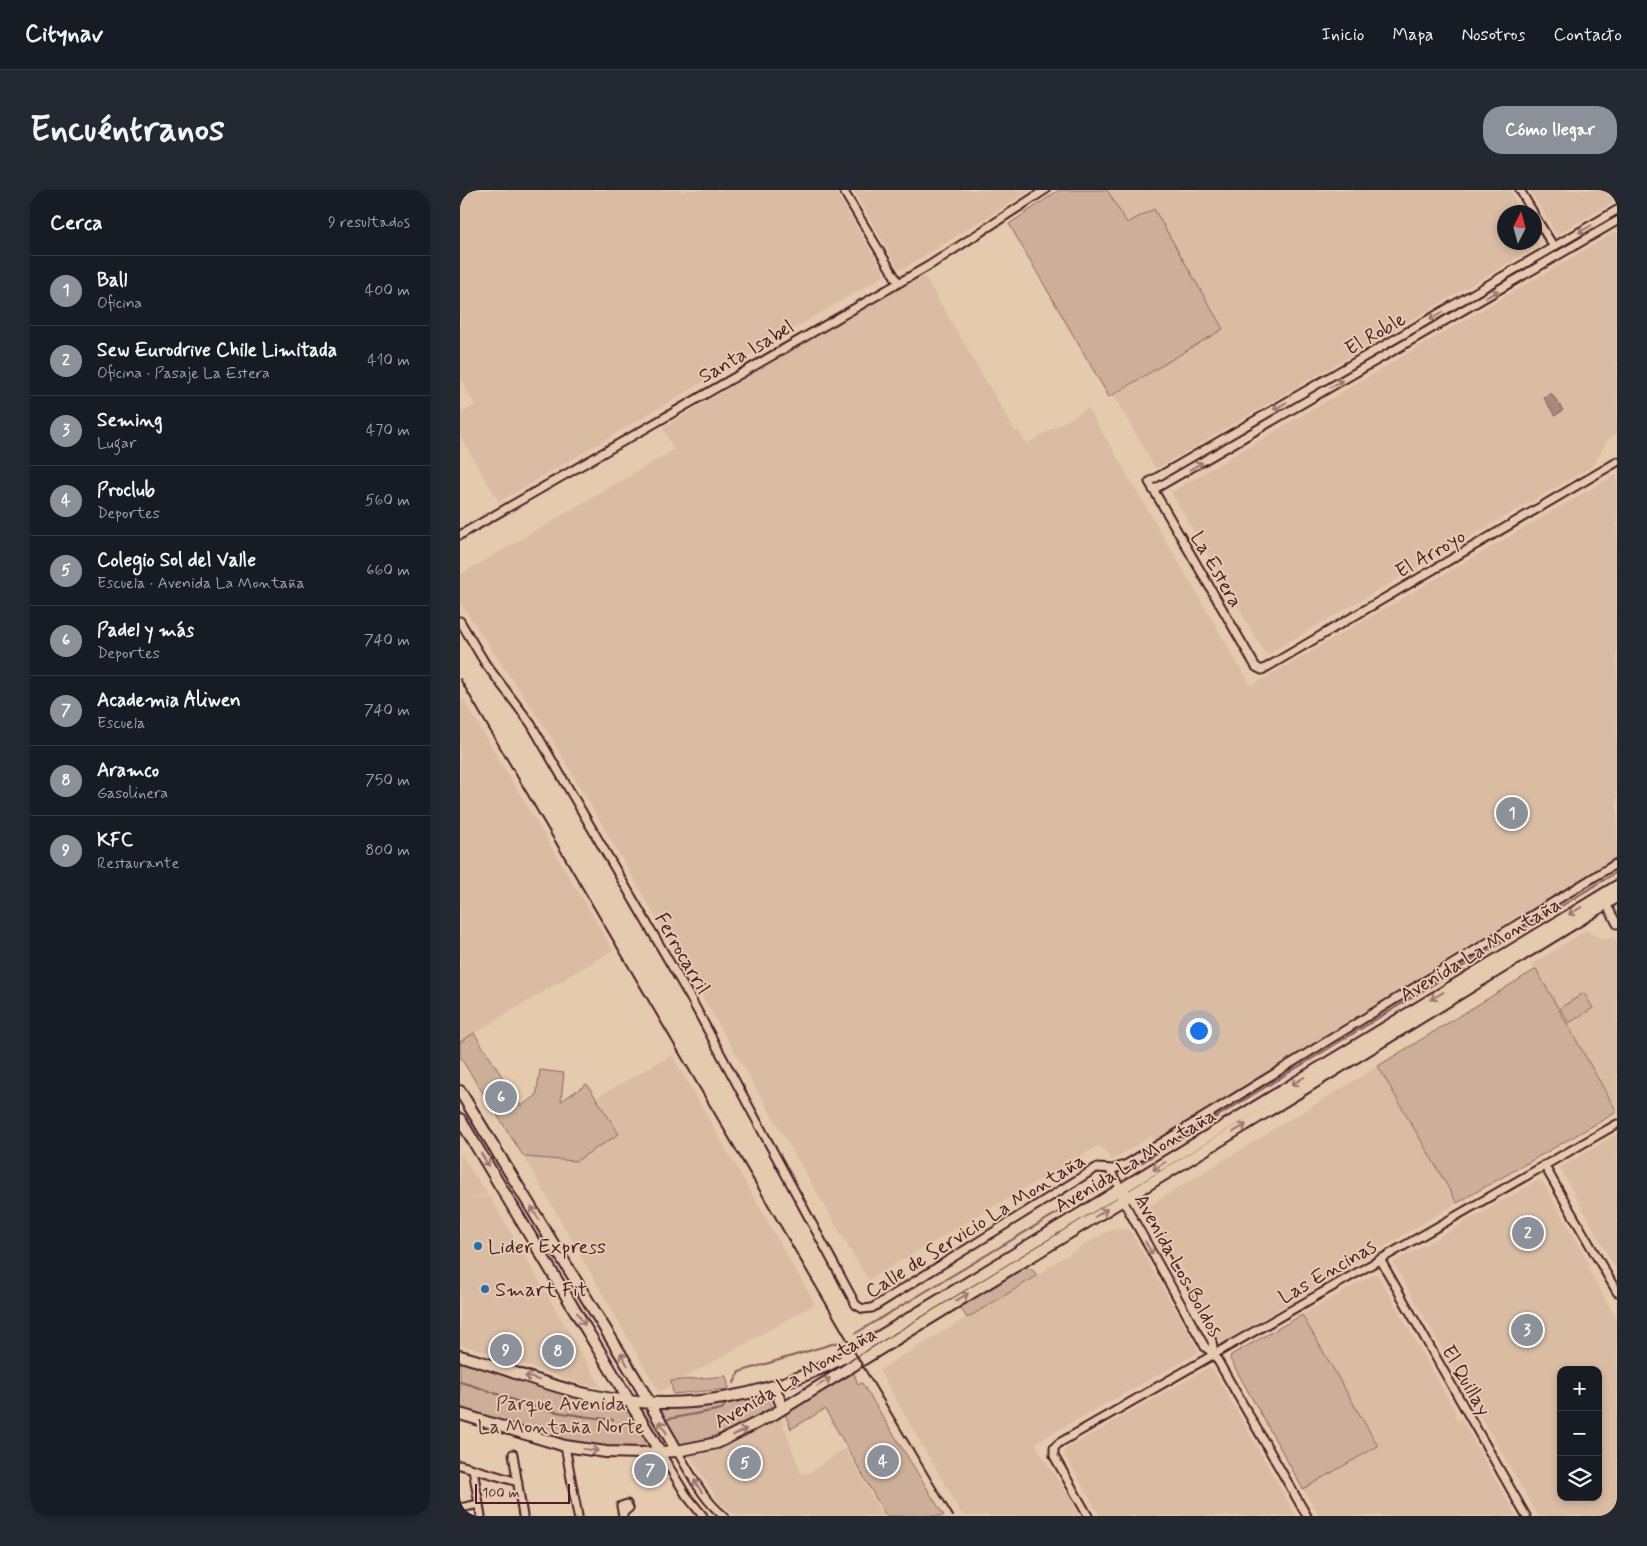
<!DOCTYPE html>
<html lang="es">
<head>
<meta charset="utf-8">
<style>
  body { margin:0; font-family:Mynerve,sans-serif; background:#242831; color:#f1f3f6 }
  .controls { position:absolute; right:15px; bottom:15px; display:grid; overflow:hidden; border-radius:10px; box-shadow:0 2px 8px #0003 }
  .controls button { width:45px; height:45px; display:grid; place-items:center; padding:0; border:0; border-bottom:1px solid #363941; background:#171b24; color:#f1f3f6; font:25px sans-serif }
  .compass { position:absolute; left:1037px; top:15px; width:45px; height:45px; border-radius:50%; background:#171b24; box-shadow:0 2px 8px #0003; rotate:6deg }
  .scale { position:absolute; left:15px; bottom:12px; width:95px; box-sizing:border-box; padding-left:5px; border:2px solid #4a1f2b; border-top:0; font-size:14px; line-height:18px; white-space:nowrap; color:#4a1f2b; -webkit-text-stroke:4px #e6caad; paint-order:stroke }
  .you { position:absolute; left:738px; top:840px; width:18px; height:18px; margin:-12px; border:4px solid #fff; border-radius:50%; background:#1a73e8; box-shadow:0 0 0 8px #1a73e833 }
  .badge { display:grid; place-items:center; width:32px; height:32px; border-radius:50%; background:#8c9099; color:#fff; font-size:16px; font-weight:700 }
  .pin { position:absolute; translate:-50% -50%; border:2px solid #fff; box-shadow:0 1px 5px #0006 }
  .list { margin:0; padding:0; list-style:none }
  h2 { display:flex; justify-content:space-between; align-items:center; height:65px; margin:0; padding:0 20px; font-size:21px }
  h2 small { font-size:16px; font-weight:400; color:#9ea1a6 }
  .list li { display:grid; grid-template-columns:32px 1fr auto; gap:15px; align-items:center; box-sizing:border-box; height:70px; padding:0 20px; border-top:1px solid #363941 }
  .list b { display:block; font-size:19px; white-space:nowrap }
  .list p { margin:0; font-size:16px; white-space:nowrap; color:#9ea1a6 }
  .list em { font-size:16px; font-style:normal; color:#9ea1a6 }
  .icon { flex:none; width:28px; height:28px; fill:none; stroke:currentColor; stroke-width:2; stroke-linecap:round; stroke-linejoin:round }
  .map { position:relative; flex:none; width:1157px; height:1326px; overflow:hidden; border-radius:20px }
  header { display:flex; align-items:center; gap:30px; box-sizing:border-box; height:70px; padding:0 25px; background:#171b24; border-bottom:1px solid #363941 }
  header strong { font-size:24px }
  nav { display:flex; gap:28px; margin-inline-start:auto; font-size:18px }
  .intro { display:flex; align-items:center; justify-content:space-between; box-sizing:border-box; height:120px; padding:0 30px }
  h1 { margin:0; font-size:35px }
  .button { padding:12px 22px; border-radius:20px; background:#8c9099; color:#fff; font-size:18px; font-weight:700 }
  main { display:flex; gap:30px; padding:0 30px }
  aside { flex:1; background:#171b24; border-radius:20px; box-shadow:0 2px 8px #0003 }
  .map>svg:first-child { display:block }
</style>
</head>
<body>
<header>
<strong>Citynav</strong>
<nav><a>Inicio</a><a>Mapa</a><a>Nosotros</a><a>Contacto</a></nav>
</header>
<div class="intro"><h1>Encuéntranos</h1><a class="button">Cómo llegar</a></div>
<main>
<aside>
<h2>Cerca<small>9 resultados</small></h2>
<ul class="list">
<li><span class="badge">1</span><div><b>Ball</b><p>Oficina</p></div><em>400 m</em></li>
<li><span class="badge">2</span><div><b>Sew Eurodrive Chile Limitada</b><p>Oficina · Pasaje La Estera</p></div><em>410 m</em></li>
<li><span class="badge">3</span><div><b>Seming</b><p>Lugar</p></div><em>470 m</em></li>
<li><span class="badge">4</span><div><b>Proclub</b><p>Deportes</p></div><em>560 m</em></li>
<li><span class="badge">5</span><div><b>Colegio Sol del Valle</b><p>Escuela · Avenida La Montaña</p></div><em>660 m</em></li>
<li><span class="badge">6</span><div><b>Padel y más</b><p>Deportes</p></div><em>740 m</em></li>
<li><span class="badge">7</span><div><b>Academia Aliwen</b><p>Escuela</p></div><em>740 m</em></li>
<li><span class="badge">8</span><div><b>Aramco</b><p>Gasolinera</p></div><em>750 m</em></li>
<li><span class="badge">9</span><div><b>KFC</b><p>Restaurante</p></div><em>800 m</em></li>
</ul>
</aside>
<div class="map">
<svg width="1157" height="1326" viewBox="0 0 1157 1326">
  <rect width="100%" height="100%" fill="#e6caad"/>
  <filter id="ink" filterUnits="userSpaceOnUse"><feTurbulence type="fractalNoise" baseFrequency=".02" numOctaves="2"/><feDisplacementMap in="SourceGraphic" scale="10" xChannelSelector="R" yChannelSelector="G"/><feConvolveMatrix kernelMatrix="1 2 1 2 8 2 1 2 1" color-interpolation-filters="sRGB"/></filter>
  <g filter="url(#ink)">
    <path fill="#d9bca2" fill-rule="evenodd" d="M0,0H220L222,2L226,0H375L425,85L39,312L0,246V224L15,215L0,188Z
      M393,0H571L443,79L438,78Z
      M647,0H1049L1062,22H1044V52H1074L1075,45L1078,52L1077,56L1047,74L696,279L653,205L763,139L694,19L667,34Z
      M1070,0H1157V10L1097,45Z
      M1157,41V244L1148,249L1134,275L806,465L711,302Z
      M464,85L555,241L558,240L566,254L628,218L791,496L1157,284V668L1058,726L694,951L691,946L652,970L640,955L408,1090L86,539L0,413V385L214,260L203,238L318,168Z
      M3,509L153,760L0,852V511Z
      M1127,740L1137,747L1145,749L1155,747L1157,752V921L1072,774Z
      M212,865L355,1114L199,1202L64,967L159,943L136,908Z
      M918,876L997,1013L764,1152L760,1150L727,1092L729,1090L719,1073H716L689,1025L690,1015Z
      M1157,944V1081L1100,978Z
      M0,963L28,1005L7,1008L30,1007L141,1197L121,1194L28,1162L0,1155Z
      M1079,990L1082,991L1130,1075L1127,1077L1157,1130V1326H1078L933,1073ZM1101,1180H1138V1307H1101Z
      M651,1039H669L738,1159L736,1164L578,1251L576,1255L582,1266L612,1311L619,1326H503L419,1180L587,1080L586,1078Z
      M914,1084L918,1085L996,1222L994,1223L997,1230L1001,1229L1056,1326H859L843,1299L917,1256L842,1125Z
      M748,1178L753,1179L836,1326H640L604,1264L606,1259Z
      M320,1225L341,1283L348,1284L385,1258L423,1326H277L260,1313L228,1263L259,1257Z
      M193,1271L203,1290L189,1298L184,1289L183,1272Z"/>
    <path fill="#cdae98" stroke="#8c6662" d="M599,0H647L667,33L694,19L763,139L649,207L549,34Z
      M1076,779L1157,922L997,1013L918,876Z
      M1124,803L1133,818L1109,833L1100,818Z
      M14,843L61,916L76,906L80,880L104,883L101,911L127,894L159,944L116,971L64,967L0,867V852Z
      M565,1077L573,1080L577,1086L507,1128L500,1117Z
      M842,1125L918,1256L843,1299L770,1169L771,1165Z
      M0,1171L73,1192L207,1213L304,1202L312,1217L275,1238L243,1250L221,1256L189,1258H138L89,1249L0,1219Z
      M394,1183L398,1195L402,1193L484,1326H426L365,1219L331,1239L325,1224Z
      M266,1186L269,1199L213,1204L211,1191Z"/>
    <path fill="#aa897c" stroke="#845f5c" d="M1091,203L1103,220L1095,226L1084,208Z"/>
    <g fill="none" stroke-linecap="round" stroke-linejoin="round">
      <path stroke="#845f5c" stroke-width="2" d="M673,978L1157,682
        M396,1143L642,996
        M0,1192C21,1197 41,1206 62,1213C91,1223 122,1226 153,1230
        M274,1193L279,1182L382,1151
        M208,1229L262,1219L268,1211"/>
      <g stroke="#4a1f2b" stroke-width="11">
        <path id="street" d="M383,0L438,92
          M1060,0L1073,22
          M1157,20L689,292L796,477L802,480L1157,272
          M1074,25L1094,57
          M693,300L1157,31
          M0,345L470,75L585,0
          M0,431L25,473L71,534L231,809L396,1115L403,1119L412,1118L636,978L654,979L667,974L1157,673
          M1144,710L1157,734
          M1084,975L1157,1102
          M649,979L661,999L670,1005L752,1151L754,1164
          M661,1007L745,1157L754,1164L847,1326
          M920,1069L1066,1326
          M105,1256L118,1326
          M217,1261C231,1284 243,1310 264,1326
          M200,1262L226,1305L243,1326
          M53,1264L63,1326
          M0,1275L58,1292
          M13,1279L21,1326
          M0,1318L19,1314
          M163,1326L161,1316L167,1314L169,1318L164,1322
          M628,1326L594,1266V1258L599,1253L1157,934"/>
      </g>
      <g stroke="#4a1f2b" stroke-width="14">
        <path id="secondary" d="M0,901L177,1191L217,1261
          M0,929L200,1262
          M0,1166C44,1177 86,1196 131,1205C221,1225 314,1206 394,1162L1157,696
          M314,1197L323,1218
          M0,1224L105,1256L146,1262L180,1263L217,1261L257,1253L314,1224L1157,707"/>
      </g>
      <use href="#street" stroke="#e6caad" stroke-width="7"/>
      <use href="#secondary" stroke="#e6caad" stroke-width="10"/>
      <path stroke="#4a1f2b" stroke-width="2" d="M0,489L392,1158L493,1326"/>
    </g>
    <defs><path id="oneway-shaft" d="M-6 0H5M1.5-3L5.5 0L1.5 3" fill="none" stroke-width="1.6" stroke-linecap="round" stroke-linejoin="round" transform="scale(1.25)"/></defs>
    <g stroke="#98746c">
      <use href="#oneway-shaft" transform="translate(1125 39) rotate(150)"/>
      <use href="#oneway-shaft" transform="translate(1032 104) rotate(-31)"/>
      <use href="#oneway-shaft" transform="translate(976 126) rotate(150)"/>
      <use href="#oneway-shaft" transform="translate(876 194) rotate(-30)"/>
      <use href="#oneway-shaft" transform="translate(820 216) rotate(150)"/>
      <use href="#oneway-shaft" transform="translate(736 276) rotate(-30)"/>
      <use href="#oneway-shaft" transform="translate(1115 721) rotate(149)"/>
      <use href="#oneway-shaft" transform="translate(977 806) rotate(149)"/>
      <use href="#oneway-shaft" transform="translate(838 891) rotate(148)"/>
      <use href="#oneway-shaft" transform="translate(780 938) rotate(-31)"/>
      <use href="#oneway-shaft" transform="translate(25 970) rotate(59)"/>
      <use href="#oneway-shaft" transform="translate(699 976) rotate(148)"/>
      <use href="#oneway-shaft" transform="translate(75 1023) rotate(-121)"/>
      <use href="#oneway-shaft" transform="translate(641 1023) rotate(-32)"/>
      <use href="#oneway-shaft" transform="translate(689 1058) rotate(60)"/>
      <use href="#oneway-shaft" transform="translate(502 1107) rotate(-31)"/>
      <use href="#oneway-shaft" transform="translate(121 1129) rotate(59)"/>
      <use href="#oneway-shaft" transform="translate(164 1169) rotate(-121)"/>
      <use href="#oneway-shaft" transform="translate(72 1188) rotate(-162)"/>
      <use href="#oneway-shaft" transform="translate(364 1192) rotate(-32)"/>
      <use href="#oneway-shaft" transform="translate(203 1237) rotate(-120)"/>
      <use href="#oneway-shaft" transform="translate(280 1242) rotate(-26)"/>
      <use href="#oneway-shaft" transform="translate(131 1260) rotate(7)"/>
      <use href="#oneway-shaft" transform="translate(238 1296) rotate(-123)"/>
    </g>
  </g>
  <g fill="#1f6fb2" stroke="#e6caad" stroke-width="2">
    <circle cx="18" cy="1056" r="5"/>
    <circle cx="25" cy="1099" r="5"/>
  </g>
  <g text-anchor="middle" stroke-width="4" stroke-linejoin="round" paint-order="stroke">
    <g font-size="20" fill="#4a1f2b" stroke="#e6caad">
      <text transform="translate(915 143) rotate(-30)" y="7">El Roble</text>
      <text transform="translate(286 161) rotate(-30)" y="7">Santa Isabel</text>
      <text transform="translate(970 363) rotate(-30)" y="7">El Arroyo</text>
      <text transform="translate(757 379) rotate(60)" y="7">La Estera</text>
      <text transform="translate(1020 759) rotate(-31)" y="7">Avenida La Montaña</text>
      <text transform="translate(223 763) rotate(60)" y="7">Ferrocarril</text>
      <text transform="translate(675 970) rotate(-31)" y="7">Avenida La Montaña</text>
      <text transform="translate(515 1035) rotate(-32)" y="7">Calle de Servicio La Montaña</text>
      <text transform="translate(719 1075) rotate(61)" y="7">Avenida Los Boldos</text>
      <text transform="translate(867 1081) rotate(-30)" y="7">Las Encinas</text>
      <text transform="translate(335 1187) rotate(-30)" y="7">Avenida La Montaña</text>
      <text transform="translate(1007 1190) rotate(60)" y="7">El Quillay</text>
    </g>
    <g font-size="20" fill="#4a1f2b" stroke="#e6caad" text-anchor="start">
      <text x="28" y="1063">Lider Express</text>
      <text x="35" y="1106">Smart Fit</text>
    </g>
    <g font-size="20" fill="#5e343b" stroke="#e6caad">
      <text x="101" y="1220">Parque Avenida<tspan x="101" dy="23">La Montaña Norte</tspan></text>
    </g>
  </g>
</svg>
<div class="controls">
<button>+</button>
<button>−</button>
<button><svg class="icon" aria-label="layers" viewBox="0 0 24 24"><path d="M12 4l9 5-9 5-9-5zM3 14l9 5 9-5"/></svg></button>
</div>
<svg class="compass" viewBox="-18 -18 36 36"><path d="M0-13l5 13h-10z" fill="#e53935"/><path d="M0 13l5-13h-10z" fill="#9ea1a6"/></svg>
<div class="scale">100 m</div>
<div class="you"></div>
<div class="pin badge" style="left:1052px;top:623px">1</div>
<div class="pin badge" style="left:1068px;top:1043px">2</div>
<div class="pin badge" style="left:1067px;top:1140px">3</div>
<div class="pin badge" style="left:423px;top:1271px">4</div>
<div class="pin badge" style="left:285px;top:1273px">5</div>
<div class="pin badge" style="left:41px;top:907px">6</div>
<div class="pin badge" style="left:190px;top:1280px">7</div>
<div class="pin badge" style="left:98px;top:1161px">8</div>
<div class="pin badge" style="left:46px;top:1160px">9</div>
</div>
</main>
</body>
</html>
